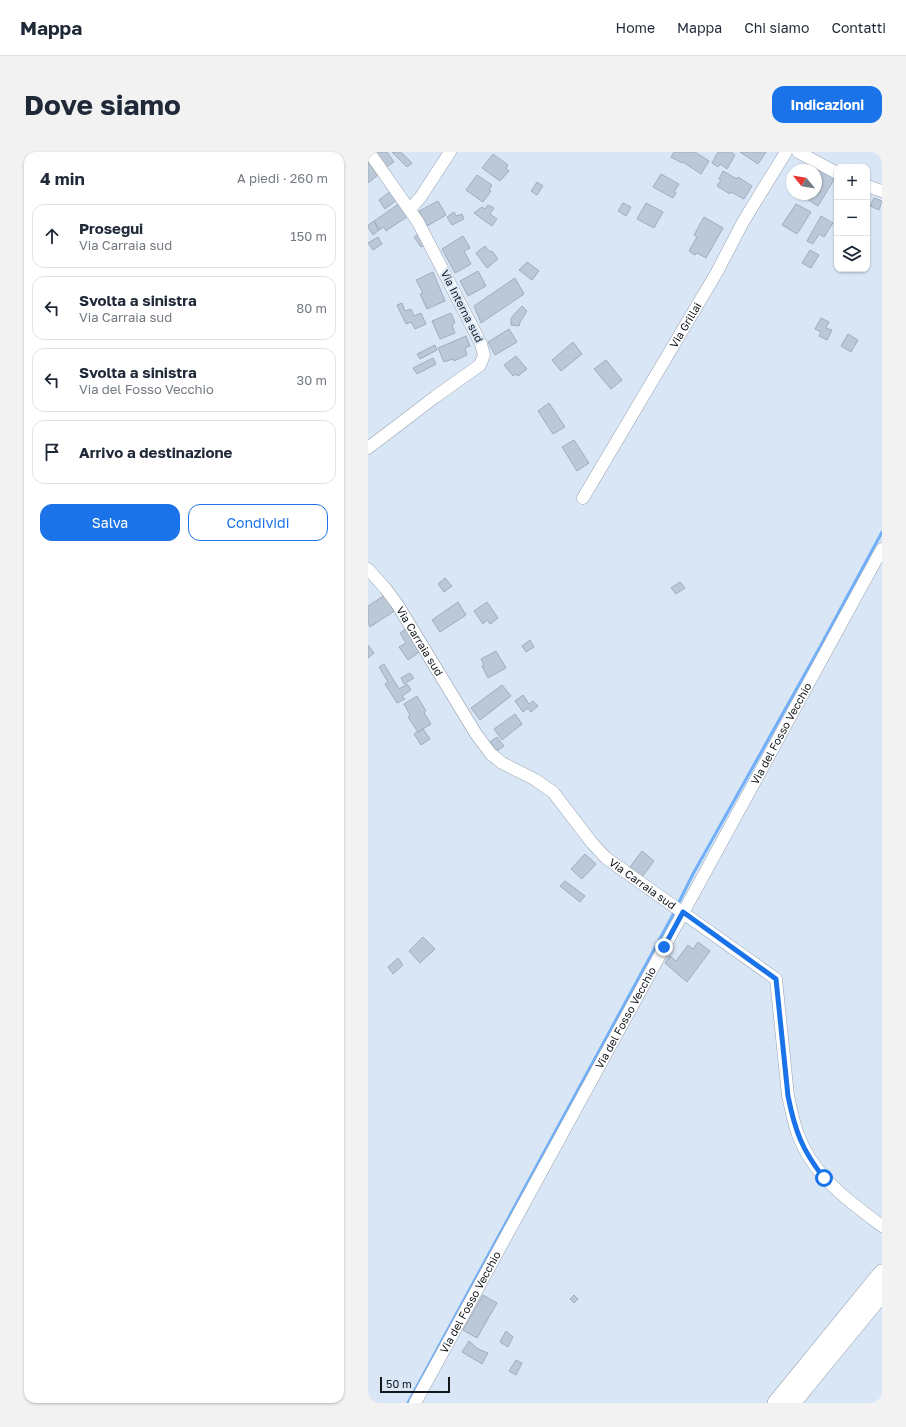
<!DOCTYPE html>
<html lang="it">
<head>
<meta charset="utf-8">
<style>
  body { margin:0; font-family:"Golos Text",sans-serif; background:#f2f2f3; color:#1f2937 }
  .controls { position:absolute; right:12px; top:12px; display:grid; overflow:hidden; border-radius:8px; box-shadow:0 1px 3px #0004 }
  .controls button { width:36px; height:36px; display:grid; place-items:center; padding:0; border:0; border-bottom:1px solid #e0e1e3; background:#fff; color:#1f2937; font:20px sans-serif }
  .compass { position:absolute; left:418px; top:12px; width:36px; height:36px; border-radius:50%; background:#fff; box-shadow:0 1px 3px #0004; rotate:300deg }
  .scale { position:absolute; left:12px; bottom:10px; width:70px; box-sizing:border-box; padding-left:4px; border:2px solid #11161b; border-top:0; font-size:11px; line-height:14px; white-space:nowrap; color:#11161b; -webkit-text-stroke:3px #d9e6f6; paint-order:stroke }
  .stop { position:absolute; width:12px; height:12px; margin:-9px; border:3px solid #1a73e8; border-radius:50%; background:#fff }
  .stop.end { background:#1a73e8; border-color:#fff; box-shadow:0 1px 4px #0008 }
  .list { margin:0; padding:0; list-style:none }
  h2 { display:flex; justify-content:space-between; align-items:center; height:52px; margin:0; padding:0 16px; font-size:17px }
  h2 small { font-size:13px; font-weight:400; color:#747a83 }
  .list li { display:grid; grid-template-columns:26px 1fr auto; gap:12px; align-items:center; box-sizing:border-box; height:64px; margin:0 8px 8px; padding:0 8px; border:1px solid #e0e1e3; border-radius:12px }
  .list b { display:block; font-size:15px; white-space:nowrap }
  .list p { margin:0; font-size:13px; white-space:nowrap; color:#747a83 }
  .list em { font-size:13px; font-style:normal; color:#747a83 }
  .actions { display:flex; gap:8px; padding:12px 16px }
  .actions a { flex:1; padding:9px 0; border:1px solid #1a73e8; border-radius:12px; text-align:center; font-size:14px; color:#1a73e8 }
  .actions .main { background:#1a73e8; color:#fff }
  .icon { flex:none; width:22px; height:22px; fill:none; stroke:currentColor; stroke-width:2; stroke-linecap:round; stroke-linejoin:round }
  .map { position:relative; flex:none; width:514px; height:1251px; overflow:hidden; border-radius:12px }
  header { display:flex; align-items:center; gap:24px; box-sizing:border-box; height:56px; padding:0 20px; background:#fff; border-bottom:1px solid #e0e1e3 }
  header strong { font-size:19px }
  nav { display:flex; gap:22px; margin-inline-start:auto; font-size:14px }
  .intro { display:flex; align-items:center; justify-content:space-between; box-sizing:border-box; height:96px; padding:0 24px }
  h1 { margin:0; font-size:28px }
  .button { padding:10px 18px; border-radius:12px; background:#1a73e8; color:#fff; font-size:14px; font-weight:700 }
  main { display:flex; gap:24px; padding:0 24px }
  aside { flex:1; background:#fff; border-radius:12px; box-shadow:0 1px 3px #0004 }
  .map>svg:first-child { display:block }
</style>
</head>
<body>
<header>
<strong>Mappa</strong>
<nav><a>Home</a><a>Mappa</a><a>Chi siamo</a><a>Contatti</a></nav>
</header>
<div class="intro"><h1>Dove siamo</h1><a class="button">Indicazioni</a></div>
<main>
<aside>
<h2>4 min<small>A piedi · 260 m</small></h2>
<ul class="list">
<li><svg class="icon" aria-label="ahead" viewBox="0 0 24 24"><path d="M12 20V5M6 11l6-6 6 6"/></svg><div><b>Prosegui</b><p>Via Carraia sud</p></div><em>150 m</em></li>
<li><svg class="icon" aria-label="left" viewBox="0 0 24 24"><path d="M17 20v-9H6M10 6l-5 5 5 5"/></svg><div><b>Svolta a sinistra</b><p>Via Carraia sud</p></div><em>80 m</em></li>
<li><svg class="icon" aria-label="left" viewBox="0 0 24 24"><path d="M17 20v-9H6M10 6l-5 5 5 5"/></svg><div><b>Svolta a sinistra</b><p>Via del Fosso Vecchio</p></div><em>30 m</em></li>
<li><svg class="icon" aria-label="arrive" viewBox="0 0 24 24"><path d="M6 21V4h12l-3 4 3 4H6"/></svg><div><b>Arrivo a destinazione</b></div></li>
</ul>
<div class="actions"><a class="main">Salva</a><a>Condividi</a></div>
</aside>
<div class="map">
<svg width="514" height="1251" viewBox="0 0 514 1251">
  <rect width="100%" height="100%" fill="#d9e6f6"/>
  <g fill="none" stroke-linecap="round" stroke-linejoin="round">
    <path stroke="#71aff8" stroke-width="3" d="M309,754L325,722L452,495L514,380
      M40,1251L307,759"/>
  </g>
  <path fill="#bbc8d8" stroke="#a0adbc" d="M7,0H19L26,10L18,15Z
    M24,0H33L44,11L39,15Z
    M306,0H327L341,9L333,22L315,10L314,11L303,5Z
    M350,0H363L367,3L359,17L352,12L350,15L344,11Z
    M372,0H398L390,12Z
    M125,2L140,13L138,16L141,19L132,29L114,16Z
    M0,10L10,23L0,31Z
    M443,13L467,26L450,54L436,45L437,42H448V18H440Z
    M355,19L369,27L370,25L384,34L376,47L363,40L362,42L349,34L353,28L351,27Z
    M293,22L311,32L306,40L308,41L305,46L285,35Z
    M109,23L124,33L121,38L123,39L115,50L98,38Z
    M169,30L175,34L169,43L163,39Z
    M23,39L29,48L17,57L11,48Z
    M506,46L514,49L511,58L502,54Z
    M70,49L78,63L59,74L51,59Z
    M32,51L40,64L18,79L16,75L11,78L6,69Z
    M255,51L263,55L258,64L250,59Z
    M278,51L295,60L286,76L269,67Z
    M428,52L443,60L429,82L414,73Z
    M120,53L126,56L122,62L129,67L124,74L106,61L114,55L117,57Z
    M86,60L88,64L94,62L96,67L84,73L79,65Z
    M453,64L465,71L456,85L451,82L445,92L439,89Z
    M336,65L355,76L338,106L329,101L327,103L321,99L329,85L326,83Z
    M6,69L11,78L5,83L0,75V73Z
    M52,81L59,92L53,95L46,85Z
    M95,84L102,96L96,99L103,112L87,121L74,97Z
    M10,85L14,92L5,98L0,91Z
    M117,94L122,100L124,99L130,107L119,116L108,101Z
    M442,98L451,103L443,116L434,111Z
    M159,110L171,119L164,128L151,118Z
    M110,119L118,134L100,144L92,129Z
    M65,120L77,149L59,157L52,142L55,141L48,128Z
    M147,126L156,142L113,171L106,154Z
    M34,151L37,159L43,157L46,164L53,161L58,172L47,177L43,170L38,172L29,153Z
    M154,154L159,159L152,170L151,174L143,173V166Z
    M83,161L87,171L84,173L87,181L72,187L64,169Z
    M453,166L461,170L458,176L464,178L459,188L451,184L453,180L447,177Z
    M141,177L149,190L127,203L120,190Z
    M480,182L490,188L483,200L473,194Z
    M98,184L102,194L97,196L99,203L86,209L85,207L76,210L70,196Z
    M205,190L214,202L193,219L184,208Z
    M67,193L69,198L52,207L49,202Z
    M148,204L159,217L150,224L148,222L145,224L136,213Z
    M65,206L68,212L49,222L45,216Z
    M238,208L254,228L243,237L226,217Z
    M181,251L197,275L185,282L170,259Z
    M206,288L221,311L209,319L194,295Z
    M77,426L84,434L76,440L70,432Z
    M312,430L317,436L308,442L303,436Z
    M17,443L28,458L2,475L0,471V454Z
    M90,450L98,463L72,480L64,468Z
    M119,450L130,466L122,472L119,468L115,472L106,459Z
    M39,476L54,498L40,508L31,495L38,491L32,481Z
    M162,488L166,495L158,500L154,494Z
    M0,493L6,501L0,506Z
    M128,499L138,516L120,526L114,514L116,513L113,507Z
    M16,512L31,537L39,532L43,538L34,544L37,547L29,551L17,532L20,530L11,515Z
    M42,521L46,526L36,532L33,526Z
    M134,533L143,544L112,568L103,556Z
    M155,543L161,552L165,549L170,554L163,560L160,556L155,560L147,549Z
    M49,544L58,559L56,561L63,572L50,580L40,565L42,563L36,552Z
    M147,562L154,572L134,588L126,577Z
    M55,577L62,587L53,593L46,582Z
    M129,585L136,594L129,599L122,590Z
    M274,699L286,709L274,725L262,715Z
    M217,702L228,712L214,727L203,717Z
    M197,729L217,744L212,750L192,734Z
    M55,785L67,797L52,811L41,799Z
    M330,790L342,799L319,830L297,811L302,804L308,809L320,793L325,797Z
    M30,806L35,813L25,822L20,815Z
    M115,1143L129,1151L109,1186L95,1178Z
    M206,1143L210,1147L206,1151L202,1147Z
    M138,1179L145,1185L140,1195L132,1190Z
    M101,1189L110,1197L120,1201L114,1212L94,1200Z
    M148,1208L154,1211L148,1223L141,1219Z"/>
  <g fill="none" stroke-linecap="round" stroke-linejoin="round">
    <g stroke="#96a2b1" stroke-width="13">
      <g id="minor">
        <path d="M430,0L469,21"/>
        <path d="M499,34L514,39"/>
        <path d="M42,57L52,46L82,0"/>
        <path d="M0,296L67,245L112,213L116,203L113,192L50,70L1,0"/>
        <path id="s1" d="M215,346L349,120L375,70L418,0"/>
        <path id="s2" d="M0,417L17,436L29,452L108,582L123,602L134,611L166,627L185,640L224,691L238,706L408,827L420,944C423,956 425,968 429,980C444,1023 479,1048 514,1074"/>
        <path id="s3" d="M47,1251L514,397"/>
      </g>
    </g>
    <g stroke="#96a2b1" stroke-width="18">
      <path id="highway" d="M408,1251L514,1121
        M424,1251L514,1141"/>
    </g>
    <use href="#minor" stroke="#fff" stroke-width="12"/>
    <use href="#highway" stroke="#fff" stroke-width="17"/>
  </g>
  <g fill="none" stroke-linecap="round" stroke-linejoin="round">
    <path stroke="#1a73e8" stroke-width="5" d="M296,795L315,760L408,827L420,944C427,979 434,998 456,1026"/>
  </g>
  <g text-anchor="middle" stroke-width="4" stroke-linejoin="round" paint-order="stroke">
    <g font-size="11" fill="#11161b" stroke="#d9e6f6">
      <text transform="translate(94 154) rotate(63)" y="4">Via Interna sud</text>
      <text dy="4" stroke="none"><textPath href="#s1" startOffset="201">Via Grillai</textPath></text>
      <text dy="4" stroke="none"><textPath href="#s2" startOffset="89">Via Carraia sud</textPath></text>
      <text dy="4" stroke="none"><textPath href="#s3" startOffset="763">Via del Fosso Vecchio</textPath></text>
      <text dy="4" stroke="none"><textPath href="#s2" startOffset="425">Via Carraia sud</textPath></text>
      <text dy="4" stroke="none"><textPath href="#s3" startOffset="439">Via del Fosso Vecchio</textPath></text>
      <text dy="4" stroke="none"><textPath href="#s3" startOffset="115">Via del Fosso Vecchio</textPath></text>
    </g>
  </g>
</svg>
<div class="controls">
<button>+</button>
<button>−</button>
<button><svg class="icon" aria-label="layers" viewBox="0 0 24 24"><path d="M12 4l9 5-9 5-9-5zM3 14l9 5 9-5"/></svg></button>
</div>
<svg class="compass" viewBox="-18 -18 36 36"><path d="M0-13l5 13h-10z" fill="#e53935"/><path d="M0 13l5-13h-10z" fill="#747a83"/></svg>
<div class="scale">50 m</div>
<div class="stop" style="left:456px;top:1026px"></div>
<div class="stop end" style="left:296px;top:795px"></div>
</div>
</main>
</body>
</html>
